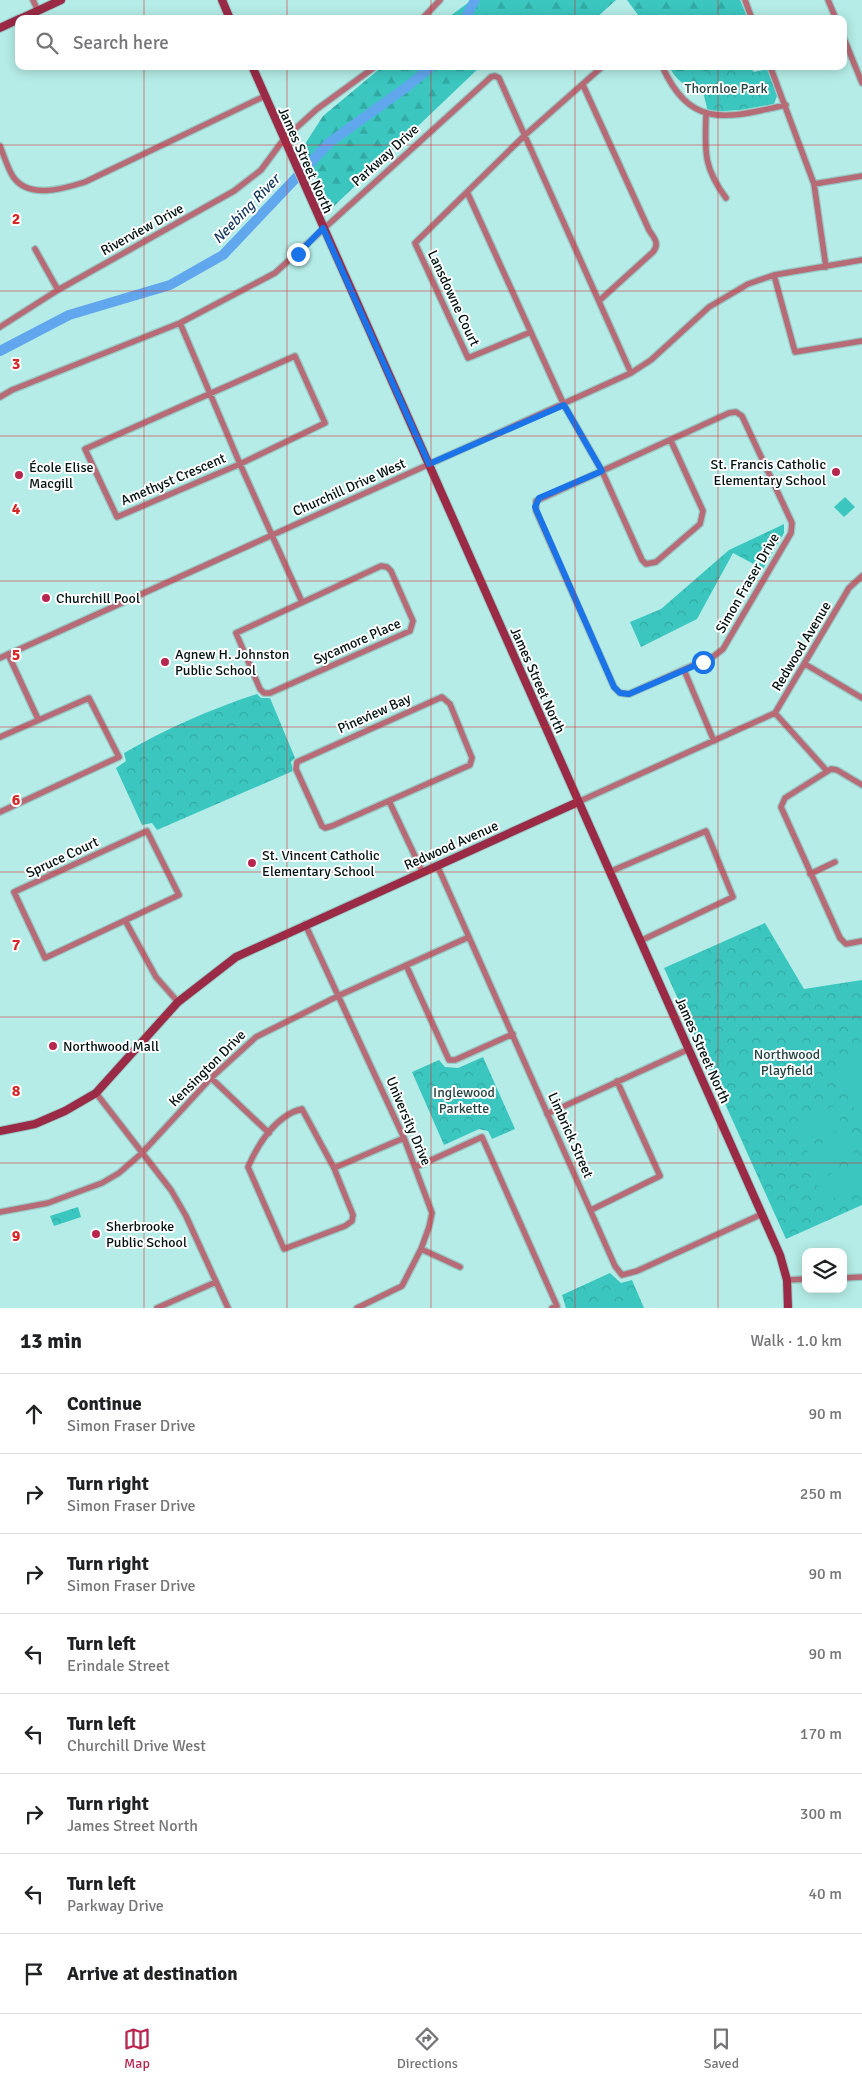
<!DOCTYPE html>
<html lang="en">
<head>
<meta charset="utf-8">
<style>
  body { margin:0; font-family:Signika,sans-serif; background:#f6f6f6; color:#202124 }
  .controls { position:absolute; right:15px; bottom:15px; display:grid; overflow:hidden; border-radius:10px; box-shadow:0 2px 12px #0003 }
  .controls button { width:45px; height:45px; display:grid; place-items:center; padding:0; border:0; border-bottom:1px solid #e0e0e0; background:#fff; color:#202124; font:25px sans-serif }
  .stop { position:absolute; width:15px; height:15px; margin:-11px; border:4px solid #1a73e8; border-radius:50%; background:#fff }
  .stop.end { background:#1a73e8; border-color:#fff; box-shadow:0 1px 5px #0008 }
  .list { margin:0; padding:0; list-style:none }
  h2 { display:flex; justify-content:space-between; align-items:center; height:65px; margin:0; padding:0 20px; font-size:21px }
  h2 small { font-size:16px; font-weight:400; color:#757577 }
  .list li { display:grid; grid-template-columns:32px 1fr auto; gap:15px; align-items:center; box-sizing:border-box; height:80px; padding:0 20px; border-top:1px solid #e0e0e0 }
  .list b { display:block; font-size:19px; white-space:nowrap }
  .list p { margin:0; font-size:16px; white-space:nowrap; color:#757577 }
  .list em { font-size:16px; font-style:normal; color:#757577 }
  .icon { flex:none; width:28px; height:28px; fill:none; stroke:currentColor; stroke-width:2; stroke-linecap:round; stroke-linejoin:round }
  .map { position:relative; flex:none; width:862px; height:1308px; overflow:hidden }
  .search { position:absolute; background:#fff; box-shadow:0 2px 12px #0003; left:15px; right:15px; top:15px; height:55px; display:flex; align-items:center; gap:12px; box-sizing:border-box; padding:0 18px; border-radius:10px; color:#757577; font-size:19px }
  .sheet { height:705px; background:#fff }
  nav { display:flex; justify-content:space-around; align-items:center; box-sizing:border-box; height:70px; border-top:1px solid #e0e0e0; background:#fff; font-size:14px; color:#757577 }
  nav a { display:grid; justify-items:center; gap:2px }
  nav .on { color:#b7264f }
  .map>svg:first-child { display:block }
</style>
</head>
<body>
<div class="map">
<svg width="862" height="1308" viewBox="0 0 862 1308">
  <defs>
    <pattern id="forest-firs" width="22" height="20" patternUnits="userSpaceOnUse" patternTransform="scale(1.25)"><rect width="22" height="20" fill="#3bc7c0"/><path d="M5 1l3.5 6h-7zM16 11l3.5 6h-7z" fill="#32aaa4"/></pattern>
    <pattern id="park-crowns" width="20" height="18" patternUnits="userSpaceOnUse" patternTransform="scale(1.25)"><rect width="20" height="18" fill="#3bc7c0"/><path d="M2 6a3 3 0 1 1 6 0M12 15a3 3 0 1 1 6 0" fill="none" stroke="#32aaa4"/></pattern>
  </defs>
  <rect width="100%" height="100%" fill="#b5ece7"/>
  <path fill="url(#forest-firs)" d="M472,0H616L595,19H446Z
    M627,0H740L748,19H641Z
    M383,66H481L333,207L313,175L305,144L323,116Z
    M669,66H718L707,87C690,91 676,82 669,66Z"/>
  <path fill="url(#park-crowns)" d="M709,66H749L754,72L768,69L777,96L774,104L740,110L708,112L701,84Z
    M784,524V533L763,569L733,553L697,619L641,647L630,622L661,609L729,550Z
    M257,694L261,698H270L295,758L291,762L293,771L157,830L152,823L142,825L116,768L126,761L124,753C166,729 211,709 257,694Z
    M765,923L804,989L862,980V1205L786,1239L664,968Z
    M483,1057L515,1129L492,1139L488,1131L479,1129L444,1145L412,1072L439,1060L445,1067L458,1068Z
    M78,1207L81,1217L54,1226L50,1216Z
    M610,1273L621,1283L632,1280L644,1308H566L562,1295Z"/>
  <path fill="#3bc7c0" d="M845,497L855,507L844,517L834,507Z
    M862,1054V1113L857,1115L835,1066Z
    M834,1106L843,1127L801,1146L791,1125Z
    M846,1134L855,1155L813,1174L804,1153Z
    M857,1163L862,1174V1185L824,1202L815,1181Z"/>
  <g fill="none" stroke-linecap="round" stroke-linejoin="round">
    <path stroke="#61a7ee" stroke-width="10" d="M465,19L475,0
      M0,351L69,315L170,285L223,255L330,142L408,86L432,66"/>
    <g stroke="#98c9c5" stroke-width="8">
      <path id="street" d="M33,0L38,11
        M745,0L752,19
        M828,0L836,19
        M422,19L440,0
        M843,36L862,83
        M662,66C691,130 727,118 786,105
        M770,66L814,184L826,267
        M583,85L649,230C654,238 660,243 653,252L600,300
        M706,115C705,151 703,167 726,198
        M0,146C4,156 7,166 12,175C27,200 63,189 85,182L265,96
        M814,184L862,176
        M468,194L564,405L602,471L642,560L646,564L656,562L700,524L703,511L671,441
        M35,249L58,290
        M774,275L795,352L862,341
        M180,323L240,464L302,602
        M0,327L58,290L234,191L261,170L284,139L317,109L376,66
        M531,332L468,358L415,243L524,136L603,66
        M295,356L325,423L240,464L117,517L85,449Z
        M0,397L12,390L180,323L275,273L491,77L495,76L499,78L631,373
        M736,412L742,416L786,510L792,523L791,533L723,649L714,656L629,694L620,693L614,687L536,511V501L729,413Z
        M381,566L387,567L391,571L413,621L410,631L270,693H264L260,689L236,633Z
        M8,654L38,719
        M0,658L631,373L651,360L709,307L748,284L774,275L862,260
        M805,664L862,698
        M684,670L714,741
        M442,697L450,704L472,758L470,765L332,826L325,828L322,826L296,769L297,762Z
        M775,713L827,771
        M0,737L89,698L119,757L0,812
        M862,785L837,770L831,769L785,798L781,807L840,938L846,944L862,941
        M389,801L422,871
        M578,802L775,713L849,588L862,576
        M147,831L179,895L45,958L14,892Z
        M437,865L615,1266L622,1275L637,1271L762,1214
        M609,872L706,831L733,897L640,941
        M810,874L835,862
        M126,922L156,977L178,1002
        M305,924L404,1138L432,1213L429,1227L421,1249L402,1286L357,1308
        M406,965L449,1060H455L513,1034
        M211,1078L269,1133
        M96,1093L171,1190L186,1216L228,1308
        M302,1109L334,1168L353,1215L352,1221L345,1226L284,1249L248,1167C258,1144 276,1115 302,1109Z
        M547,1114L689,1049
        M416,1167L482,1137L557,1306L552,1308
        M334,1168L404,1138
        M591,1210L660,1176L617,1081
        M0,1212L48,1203L102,1183L119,1173L142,1153L211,1078L256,1037L340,995L469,937
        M421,1249L460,1267
        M843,1278L862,1277
        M787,1280L806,1279
        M157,1308L216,1282"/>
    </g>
    <g stroke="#98c9c5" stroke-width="10">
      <path id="secondary" d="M222,0L230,19
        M20,19L61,0
        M0,28L19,19
        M252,66L780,1255L787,1280L788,1308
        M0,1131L35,1124L65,1111L96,1093L178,1002L236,957L578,802"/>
    </g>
    <use href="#street" stroke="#b76b77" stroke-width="5.5"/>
    <use href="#secondary" stroke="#9a2a46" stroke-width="8"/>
  </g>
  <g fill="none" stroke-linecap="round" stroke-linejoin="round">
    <path stroke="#1a73e8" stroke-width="6" d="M298,254L323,228L429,464L564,405L602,471L539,498L535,507L614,687L620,693L629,694L703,662"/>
  </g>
  <path fill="none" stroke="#d62828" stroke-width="1" stroke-opacity="0.55" d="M144,0V19M287,0V19M431,0V19M575,0V19M718,0V19M144,66V1308M287,66V1308M431,66V1308M575,66V1308M718,66V1308M0,145H862M0,291H862M0,436H862M0,581H862M0,727H862M0,872H862M0,1017H862M0,1163H862"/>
  <g fill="#b7264f" stroke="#fff" stroke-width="2">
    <circle cx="836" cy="472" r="5"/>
    <circle cx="19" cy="475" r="5"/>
    <circle cx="46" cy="598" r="5"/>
    <circle cx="165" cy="662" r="5"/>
    <circle cx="252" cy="863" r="5"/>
    <circle cx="53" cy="1046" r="5"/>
    <circle cx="96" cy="1234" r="5"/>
  </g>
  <g text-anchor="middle" stroke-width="4" stroke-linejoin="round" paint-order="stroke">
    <g font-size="14" fill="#254543" stroke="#fff">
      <text x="726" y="93">Thornloe Park</text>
      <text x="787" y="1059">Northwood<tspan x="787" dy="16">Playfield</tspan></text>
      <text x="464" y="1097">Inglewood<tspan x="464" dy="16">Parkette</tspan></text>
    </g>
    <g font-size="14" fill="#011312" stroke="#fff">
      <text transform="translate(385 155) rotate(-42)" y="5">Parkway Drive</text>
      <text transform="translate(306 160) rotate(66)" y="5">James Street North</text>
      <text transform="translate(142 229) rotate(-29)" y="5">Riverview Drive</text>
      <text transform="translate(454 298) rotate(65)" y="5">Lansdowne Court</text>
      <text transform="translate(173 479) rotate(-23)" y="5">Amethyst Crescent</text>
      <text transform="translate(349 487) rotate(-24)" y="5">Churchill Drive West</text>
      <text transform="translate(747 583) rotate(-60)" y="5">Simon Fraser Drive</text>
      <text transform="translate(357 641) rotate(-24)" y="5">Sycamore Place</text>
      <text transform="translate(801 646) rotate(-59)" y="5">Redwood Avenue</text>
      <text transform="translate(538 680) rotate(66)" y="5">James Street North</text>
      <text transform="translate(374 713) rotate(-24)" y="5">Pineview Bay</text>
      <text transform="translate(451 845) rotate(-24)" y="5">Redwood Avenue</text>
      <text transform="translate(62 857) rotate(-25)" y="5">Spruce Court</text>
      <text transform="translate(703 1050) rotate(66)" y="5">James Street North</text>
      <text transform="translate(207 1068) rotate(-45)" y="5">Kensington Drive</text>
      <text transform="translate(409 1121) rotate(67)" y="5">University Drive</text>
      <text transform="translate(571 1135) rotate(66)" y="5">Limbrick Street</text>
    </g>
    <g font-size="14" fill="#011312" stroke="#fff" text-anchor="start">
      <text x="826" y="469" text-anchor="end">St. Francis Catholic<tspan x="826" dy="16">Elementary School</tspan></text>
      <text x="29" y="472">École Elise<tspan x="29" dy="16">Macgill</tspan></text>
      <text x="56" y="603">Churchill Pool</text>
      <text x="175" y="659">Agnew H. Johnston<tspan x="175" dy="16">Public School</tspan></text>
      <text x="262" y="860">St. Vincent Catholic<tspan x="262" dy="16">Elementary School</tspan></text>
      <text x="63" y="1051">Northwood Mall</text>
      <text x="106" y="1231">Sherbrooke<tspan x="106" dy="16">Public School</tspan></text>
    </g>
    <g font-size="15" font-style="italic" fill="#153a5d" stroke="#fff">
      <text transform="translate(246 209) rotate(-46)" y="5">Neebing River</text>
    </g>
  </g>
  <g font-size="16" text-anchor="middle" font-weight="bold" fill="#d62828" stroke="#fff" stroke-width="4" stroke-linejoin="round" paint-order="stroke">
    <text x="16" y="224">2</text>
    <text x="16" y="369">3</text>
    <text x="16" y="514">4</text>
    <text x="16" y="660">5</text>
    <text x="16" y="805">6</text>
    <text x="16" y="950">7</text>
    <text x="16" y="1096">8</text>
    <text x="16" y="1241">9</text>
  </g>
</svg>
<div class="controls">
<button><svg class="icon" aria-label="layers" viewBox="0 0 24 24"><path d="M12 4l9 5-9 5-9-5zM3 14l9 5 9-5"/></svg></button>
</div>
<div class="stop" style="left:703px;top:662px"></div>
<div class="stop end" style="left:298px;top:254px"></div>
<div class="search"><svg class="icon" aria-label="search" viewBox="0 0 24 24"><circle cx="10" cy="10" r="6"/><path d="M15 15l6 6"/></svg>Search here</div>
</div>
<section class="sheet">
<h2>13 min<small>Walk · 1.0 km</small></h2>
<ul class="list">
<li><svg class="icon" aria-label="ahead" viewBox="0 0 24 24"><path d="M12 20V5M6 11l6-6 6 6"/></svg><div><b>Continue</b><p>Simon Fraser Drive</p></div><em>90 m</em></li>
<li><svg class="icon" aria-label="right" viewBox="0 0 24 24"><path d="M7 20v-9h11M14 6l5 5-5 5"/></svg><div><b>Turn right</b><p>Simon Fraser Drive</p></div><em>250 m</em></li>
<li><svg class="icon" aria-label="right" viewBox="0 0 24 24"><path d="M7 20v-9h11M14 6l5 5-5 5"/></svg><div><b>Turn right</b><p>Simon Fraser Drive</p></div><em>90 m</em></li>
<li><svg class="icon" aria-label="left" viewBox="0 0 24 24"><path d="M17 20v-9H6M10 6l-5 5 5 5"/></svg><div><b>Turn left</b><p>Erindale Street</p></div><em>90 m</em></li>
<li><svg class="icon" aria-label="left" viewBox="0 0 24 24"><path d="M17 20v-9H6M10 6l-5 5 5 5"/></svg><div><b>Turn left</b><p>Churchill Drive West</p></div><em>170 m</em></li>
<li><svg class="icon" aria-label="right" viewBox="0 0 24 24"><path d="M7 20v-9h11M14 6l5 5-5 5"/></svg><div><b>Turn right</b><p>James Street North</p></div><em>300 m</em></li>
<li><svg class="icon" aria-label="left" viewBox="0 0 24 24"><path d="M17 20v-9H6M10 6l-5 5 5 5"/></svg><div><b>Turn left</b><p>Parkway Drive</p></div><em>40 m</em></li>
<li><svg class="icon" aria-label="arrive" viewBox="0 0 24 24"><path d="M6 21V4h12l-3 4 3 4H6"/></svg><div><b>Arrive at destination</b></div></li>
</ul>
</section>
<nav>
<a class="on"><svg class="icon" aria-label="map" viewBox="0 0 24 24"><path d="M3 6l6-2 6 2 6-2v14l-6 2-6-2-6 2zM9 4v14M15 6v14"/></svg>Map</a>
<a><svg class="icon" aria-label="directions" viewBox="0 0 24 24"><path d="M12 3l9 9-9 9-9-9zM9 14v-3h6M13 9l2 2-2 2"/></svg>Directions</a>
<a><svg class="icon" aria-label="saved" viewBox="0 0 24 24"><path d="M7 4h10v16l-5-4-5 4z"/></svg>Saved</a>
</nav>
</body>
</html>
